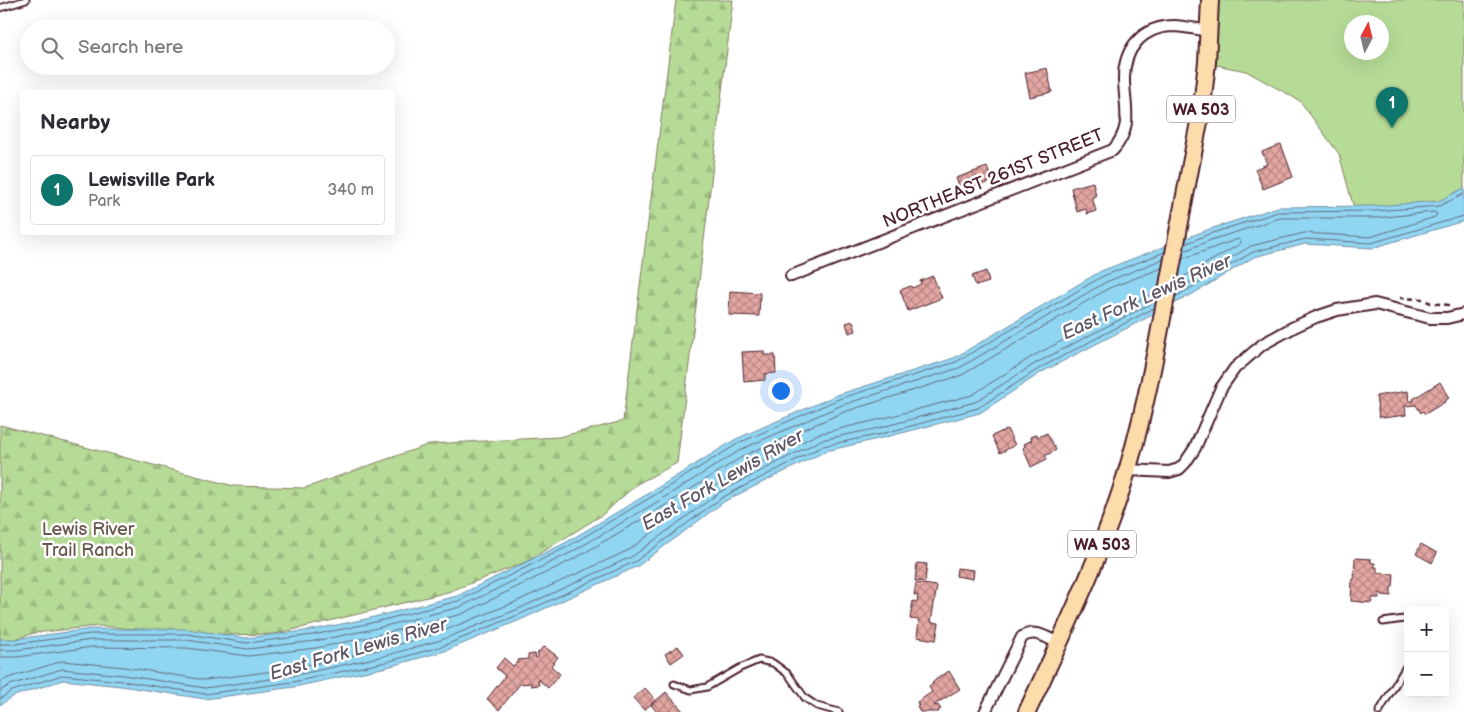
<!DOCTYPE html>
<html lang="en">
<head>
<meta charset="utf-8">
<style>
  body { margin:0; font-family:"Balsamiq Sans",sans-serif; background:#f2f2f3; color:#2b2b33 }
  .controls { position:absolute; right:15px; bottom:15px; display:grid; overflow:hidden; border-radius:5px; box-shadow:0 5px 20px #0002 }
  .controls button { width:45px; height:45px; display:grid; place-items:center; padding:0; border:0; border-bottom:1px solid #e1e1e2; background:#fff; color:#2b2b33; font:25px sans-serif }
  .compass { position:absolute; left:1344px; top:15px; width:45px; height:45px; border-radius:50%; background:#fff; box-shadow:0 5px 20px #0002; rotate:7deg }
  .you { position:absolute; left:780px; top:390px; width:18px; height:18px; margin:-12px; border:4px solid #fff; border-radius:50%; background:#1a73e8; box-shadow:0 0 0 8px #1a73e833 }
  .badge { display:grid; place-items:center; width:32px; height:32px; border-radius:50%; background:#0f766e; color:#fff; font-size:16px; font-weight:700 }
  .pin { position:absolute; translate:-50% -41px; filter:drop-shadow(0 1px 2px #0008) }
  .pin::after { content:''; position:absolute; top:26px; width:18px; height:15px; background:inherit; clip-path:polygon(0 0,100% 0,50% 100%) }
  .list { margin:0; padding:0; list-style:none }
  h2 { display:flex; justify-content:space-between; align-items:center; height:65px; margin:0; padding:0 20px; font-size:21px }
  h2 small { font-size:16px; font-weight:400; color:#7c7c81 }
  .list li { display:grid; grid-template-columns:32px 1fr auto; gap:15px; align-items:center; box-sizing:border-box; height:70px; margin:0 10px 10px; padding:0 10px; border:1px solid #e1e1e2; border-radius:5px }
  .list b { display:block; font-size:19px; white-space:nowrap }
  .list p { margin:0; font-size:16px; white-space:nowrap; color:#7c7c81 }
  .list em { font-size:16px; font-style:normal; color:#7c7c81 }
  .icon { flex:none; width:28px; height:28px; fill:none; stroke:currentColor; stroke-width:2; stroke-linecap:round; stroke-linejoin:round }
  .map { position:relative; flex:none; width:1464px; height:712px; overflow:hidden }
  .search { position:absolute; background:#fff; box-shadow:0 5px 20px #0002; left:20px; top:20px; width:375px; height:55px; display:flex; align-items:center; gap:12px; box-sizing:border-box; padding:0 18px; border-radius:28px; color:#7c7c81; font-size:19px }
  .panel { position:absolute; background:#fff; box-shadow:0 5px 20px #0002; left:20px; top:90px; width:375px; height:145px; border-radius:5px }
  .map>svg:first-child { display:block }
</style>
</head>
<body>
<div class="map">
<svg width="1464" height="712" viewBox="0 0 1464 712">
  <defs>
    <pattern id="forest-firs" width="22" height="20" patternUnits="userSpaceOnUse" patternTransform="scale(1.25)"><rect width="22" height="20" fill="#b6db96"/><path d="M5 1l3.5 6h-7zM16 11l3.5 6h-7z" fill="#9ebc81"/></pattern>
    <pattern id="building-cross-hatch" width="8" height="8" patternUnits="userSpaceOnUse" patternTransform="scale(1.25)"><rect width="8" height="8" fill="#e2a7a2"/><path d="M0 0l8 8M0 8l8-8" fill="none" stroke="#b98784"/></pattern>
  </defs>
  <rect width="100%" height="100%" fill="#fff"/>
  <filter id="ink" filterUnits="userSpaceOnUse"><feTurbulence type="fractalNoise" baseFrequency=".02" numOctaves="2"/><feDisplacementMap in="SourceGraphic" scale="10" xChannelSelector="R" yChannelSelector="G"/><feConvolveMatrix kernelMatrix="1 2 1 2 8 2 1 2 1" color-interpolation-filters="sRGB"/></filter>
  <g filter="url(#ink)">
    <path fill="#b6db96" stroke="#807d60" fill-rule="evenodd" d="M1210,0H1464V193L1451,200L1358,211L1353,205L1339,154L1300,101L1246,71L1211,64ZM1352,22H1382V52H1352Z"/>
    <path fill="url(#forest-firs)" stroke="#807d60" d="M676,0H733L677,463L637,484L602,515L526,562L448,592L276,634L211,635L98,626L34,633L0,644V425L234,486L305,488L430,444L559,437L623,421Z"/>
    <path fill="#90d6f2" stroke="#748da2" d="M1464,188V221L1372,248L1305,244L1254,257L1191,295L1042,372L980,413L882,438L826,451L725,501L638,566L520,620L445,651L387,667L294,687L205,699L121,686L63,680L14,696L0,705V639H15L91,629H187L246,638L312,630L366,619L457,596L565,543L646,495L736,439L837,395L954,358L1101,271L1207,230L1278,207L1375,206L1439,201Z"/>
    <g fill="none" stroke-linecap="round" stroke-linejoin="round">
      <path stroke="#66687b" stroke-width="1" d="M1185,244L1209,234L1278,212L1375,211L1439,206L1464,194
        M1178,280L1240,244L1241,241L1238,239L1182,259
        M1177,290L1251,246L1304,233L1370,237L1435,217L1437,214L1434,212L1375,218H1280L1211,240L1184,251
        M1175,297L1253,252L1305,239L1371,243L1464,216
        M0,644H15L91,634H187L247,643L313,635L367,624L458,601L567,547L648,499L739,443L839,399L956,362L1103,276L1165,252
        M0,650H16L92,640H186L248,649L315,641L369,630L460,607L570,553L652,505L742,449L842,405L959,368L1106,282L1163,259
        M0,657H17L92,647L186,648L249,656L316,648L370,637L462,614L574,559L656,511L745,455L844,412L962,375L1109,288L1162,268
        M0,682L8,678L62,661L124,667L205,680L290,669L383,649L438,633L513,603L629,550L716,485L818,434L877,420L972,395L1033,356L1157,291
        M0,691L10,685L62,669L123,675L205,688L292,676L384,656L441,640L516,610L633,556L720,492L821,440L879,428L975,402L1036,363L1156,301
        M0,699L12,691L62,675L122,681L205,694L293,682L386,662L443,646L518,615L636,561L723,497L823,446L881,434L978,408L1040,368L1154,308"/>
    </g>
    <path fill="url(#building-cross-hatch)" stroke="#4a1f2b" d="M1047,68L1052,92L1030,97L1025,73Z
      M1281,144L1293,177L1263,189L1255,169L1267,164L1262,152Z
      M987,167L992,181L961,192L956,178Z
      M1093,182L1096,196L1092,197L1096,211L1087,214L1086,209L1077,212L1071,188Z
      M986,271L989,282L976,286L972,276Z
      M933,276L942,298L908,311L900,290L911,286L912,288L921,284L920,281Z
      M730,291L760,293L759,316L729,315Z
      M853,321L856,331L849,333L846,323Z
      M764,351V355H775L776,373L765,374V380L744,382L742,352Z
      M1440,382L1449,398L1444,401L1445,402L1425,414L1423,411L1421,413L1416,405L1405,406L1406,415L1383,418V417H1379L1376,396L1408,391L1409,401H1414L1413,399Z
      M1007,429L1015,445L1000,453L992,436Z
      M1047,433L1056,450L1045,456L1047,459L1031,467L1023,448L1025,446L1024,444L1032,440L1030,437L1037,434L1038,437Z
      M1421,544L1437,553L1432,563L1416,554Z
      M1355,558L1371,559V563H1375L1374,567H1377V573L1394,574L1393,587H1391V596L1382,595V594L1379,593V598H1372V603L1351,601L1352,580H1354Z
      M917,563L927,564L925,582L915,581Z
      M957,568L974,570L973,579L956,576Z
      M916,583L937,586L931,622L939,623L936,640L917,637L919,620L910,619L913,601L917,602L918,595H914Z
      M678,646L684,654L671,663L665,654Z
      M543,647L544,648L545,647L558,657L551,666L560,674L548,688L538,679L539,685L531,686V683L520,684L499,710L487,699L505,676L496,668L504,658L513,666L517,662L518,663V660L528,659V655L535,654L536,658L539,655L537,654Z
      M949,671L960,689L934,705L935,706L938,705L941,709L938,711L939,712H920L917,707L919,706L917,702L932,692L929,687L933,684L932,683L935,681V680Z
      M645,688L656,700L644,710L633,698Z
      M666,692L684,712H657L651,705Z"/>
    <g fill="none" stroke-linecap="round" stroke-linejoin="round">
      <g stroke="#4a1f2b" stroke-width="9">
        <path id="lane" d="M0,8L26,0
          M1383,622L1404,619L1408,621
          M674,684L691,690L707,687L740,668L759,660L773,663L788,674L805,698L817,706L839,712
          M1379,712L1408,663"/>
      </g>
      <g stroke="#4a1f2b" stroke-width="14">
        <path id="street" d="M791,276L1113,150C1133,127 1125,109 1124,81C1123,49 1142,26 1175,26C1186,27 1198,29 1209,31
          M1127,470L1169,472L1179,469L1185,463L1195,448L1221,388L1235,368L1263,344L1294,327L1316,317L1337,310L1375,304L1430,318H1447L1464,314
          M985,712L1022,637C1034,628 1047,638 1059,643"/>
      </g>
      <g stroke="#4a1f2b" stroke-width="20">
        <path id="primary" d="M1027,712C1064,632 1103,553 1128,468C1147,403 1159,336 1171,269C1181,215 1192,160 1202,106L1207,62L1210,0"/>
      </g>
      <path stroke="#4a1f2b" stroke-width="2.5" stroke-dasharray="5 4" stroke-linecap="butt" d="M1400,298L1422,299L1431,303L1449,305"/>
      <use href="#lane" stroke="#fff" stroke-width="5"/>
      <use href="#street" stroke="#fff" stroke-width="10"/>
      <use href="#primary" stroke="#fddcac" stroke-width="16"/>
    </g>
  </g>
  <g text-anchor="middle" stroke-width="5" stroke-linejoin="round" paint-order="stroke">
    <g fill="#fff" stroke="#80626b" stroke-width="1">
      <rect x="1167" y="95.5" width="68" height="27" rx="4"/>
      <rect x="1068" y="530.5" width="68" height="27" rx="4"/>
    </g>
    <g font-size="16" font-weight="bold" fill="#4a1f2b">
      <text x="1201" y="115">WA 503</text>
      <text x="1102" y="550">WA 503</text>
    </g>
    <g font-size="18" fill="#4a1f2b" stroke="#fff">
      <text transform="translate(993 178) rotate(-22)" y="6">NORTHEAST 261ST STREET</text>
    </g>
    <g font-size="18" fill="#6a574b" stroke="#fff">
      <text x="88" y="535">Lewis River<tspan x="88" dy="21">Trail Ranch</tspan></text>
    </g>
    <g font-size="19" font-style="italic" fill="#5f5667" stroke="#fff">
      <text transform="translate(1146 296) rotate(-24)" y="7">East Fork Lewis River</text>
      <text transform="translate(722 479) rotate(-30)" y="7">East Fork Lewis River</text>
      <text transform="translate(358 648) rotate(-16)" y="7">East Fork Lewis River</text>
    </g>
  </g>
</svg>
<div class="controls">
<button>+</button>
<button>−</button>
</div>
<svg class="compass" viewBox="-18 -18 36 36"><path d="M0-13l5 13h-10z" fill="#e53935"/><path d="M0 13l5-13h-10z" fill="#7c7c81"/></svg>
<div class="you"></div>
<div class="pin badge" style="left:1392px;top:128px">1</div>
<div class="search"><svg class="icon" aria-label="search" viewBox="0 0 24 24"><circle cx="10" cy="10" r="6"/><path d="M15 15l6 6"/></svg>Search here</div>
<section class="panel">
<h2>Nearby<small></small></h2>
<ul class="list">
<li><span class="badge">1</span><div><b>Lewisville Park</b><p>Park</p></div><em>340 m</em></li>
</ul>
</section>
</div>
</body>
</html>
